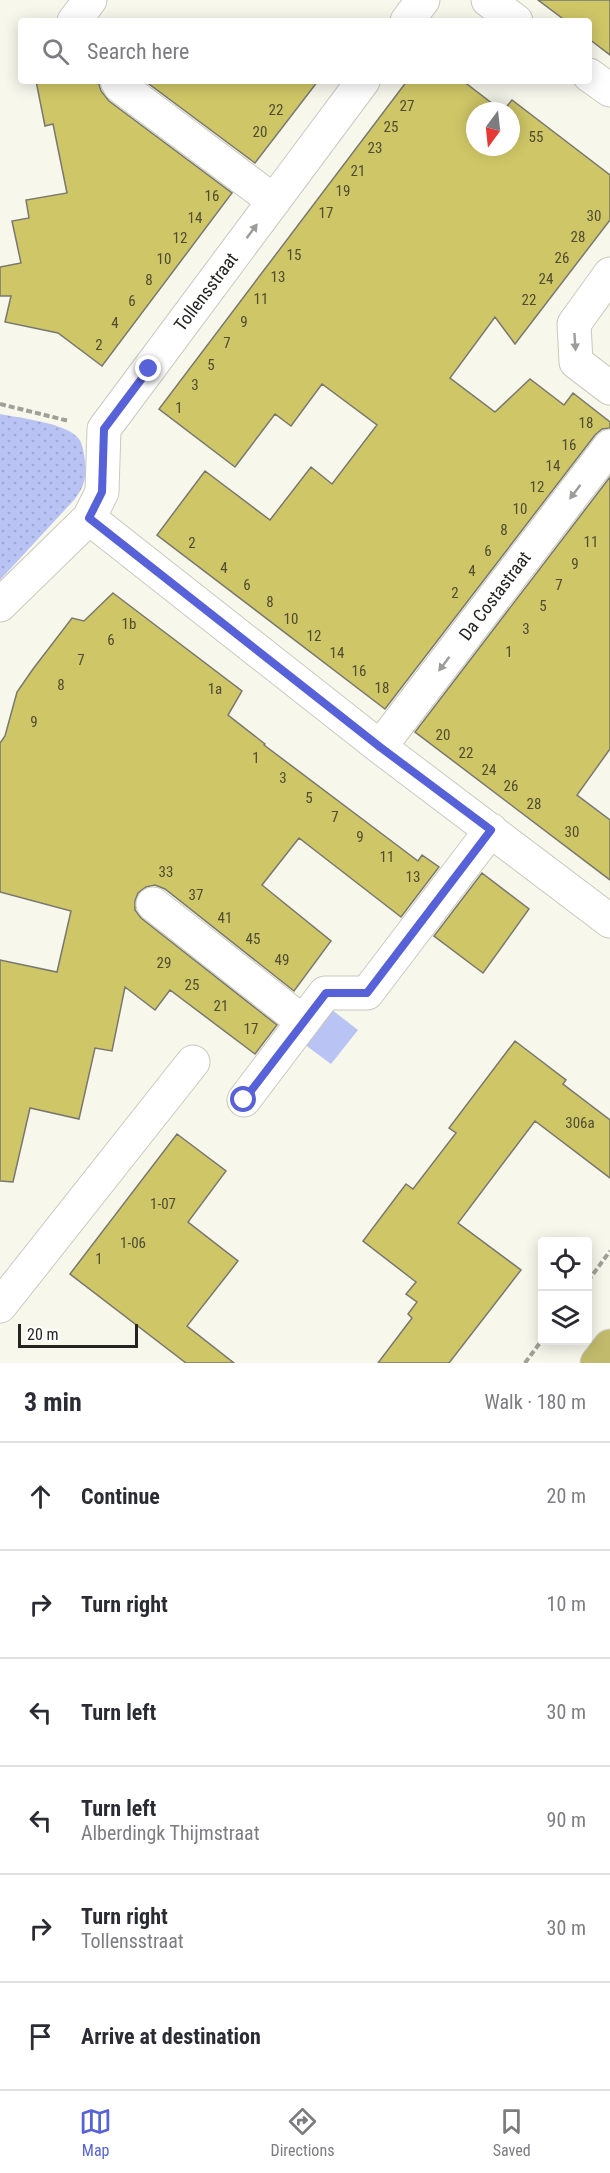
<!DOCTYPE html>
<html lang="en">
<head>
<meta charset="utf-8">
<style>
  body { margin:0; font-family:"Roboto Condensed",sans-serif; background:#f2f2f3; color:#2b2b33 }
  .controls { position:absolute; right:18px; bottom:18px; display:grid; overflow:hidden; border-radius:6px; box-shadow:0 3px 15px #0003 }
  .controls button { width:54px; height:54px; display:grid; place-items:center; padding:0; border:0; border-bottom:2px solid #e1e1e2; background:#fff; color:#2b2b33; font:30px sans-serif }
  .compass { position:absolute; left:466px; top:102px; width:54px; height:54px; border-radius:50%; background:#fff; box-shadow:0 3px 15px #0003; rotate:195deg }
  .scale { position:absolute; left:18px; bottom:15px; width:120px; box-sizing:border-box; padding-left:6px; border:3px solid #242420; border-top:0; font-size:16px; line-height:21px; white-space:nowrap; color:#242420; -webkit-text-stroke:4px #fff; paint-order:stroke }
  .stop { position:absolute; width:18px; height:18px; margin:-14px; border:4px solid #5761d8; border-radius:50%; background:#fff }
  .stop.end { background:#5761d8; border-color:#fff; box-shadow:0 2px 6px #0008 }
  .list { margin:0; padding:0; list-style:none }
  h2 { display:flex; justify-content:space-between; align-items:center; height:78px; margin:0; padding:0 24px; font-size:26px }
  h2 small { font-size:20px; font-weight:400; color:#7c7c81 }
  .list li { display:grid; grid-template-columns:39px 1fr auto; gap:18px; align-items:center; box-sizing:border-box; height:108px; padding:0 24px; border-top:2px solid #e1e1e2 }
  .list b { display:block; font-size:22px; white-space:nowrap }
  .list p { margin:0; font-size:20px; white-space:nowrap; color:#7c7c81 }
  .list em { font-size:20px; font-style:normal; color:#7c7c81 }
  .icon { flex:none; width:33px; height:33px; fill:none; stroke:currentColor; stroke-width:2; stroke-linecap:round; stroke-linejoin:round }
  .map { position:relative; flex:none; width:610px; height:1363px; overflow:hidden }
  .search { position:absolute; background:#fff; box-shadow:0 3px 15px #0003; left:18px; right:18px; top:18px; height:66px; display:flex; align-items:center; gap:15px; box-sizing:border-box; padding:0 21px; border-radius:6px; color:#7c7c81; font-size:22px }
  .sheet { height:726px; background:#fff }
  nav { display:flex; justify-content:space-around; align-items:center; box-sizing:border-box; height:84px; border-top:2px solid #e1e1e2; background:#fff; font-size:16px; color:#7c7c81 }
  nav a { display:grid; justify-items:center; gap:3px }
  nav .on { color:#5761d8 }
  .map>svg:first-child { display:block }
</style>
</head>
<body>
<div class="map">
<svg width="610" height="1363" viewBox="0 0 610 1363">
  <defs>
    <pattern id="park-dots" width="8" height="8" patternUnits="userSpaceOnUse" patternTransform="scale(1.5)"><rect width="8" height="8" fill="#b9c4f4"/><path d="M2 2h.1M6 6h.1" fill="none" stroke="#9fa8d1" stroke-width="1.8" stroke-linecap="round"/></pattern>
  </defs>
  <rect width="100%" height="100%" fill="#f8f7ec"/>
  <path fill="#b9c4f4" d="M327,1006L358,1030L331,1064L300,1041Z"/>
  <path fill="url(#park-dots)" d="M0,414C19,418 68,423 79,439C83,445 84,454 85,461C87,478 84,487 74,500L0,580Z"/>
  <path fill="#cfc667" stroke="#79786f" stroke-width="1.5" d="M538,0H610V55L589,39V21H566Z
    M36,81H98L101,91L109,101L232,193L102,366L58,333L5,322L11,296H0V267L21,263L12,221L29,218L26,200L67,193L53,124L45,126Z
    M145,81H318L255,163Z
    M407,81H463L502,111H475V147H511V111H503L512,100L610,175V220L515,344L495,317L450,378L495,412L530,379L564,405L573,393L610,422V428L602,429L595,435L385,709L157,535L205,471L270,520L311,467L332,484L377,425L322,384L291,426L275,414L235,467L159,409Z
    M610,477V749L577,795L610,820V880L415,732Z
    M113,593L242,691L228,715L265,744L264,745L418,861L422,855L439,867L401,917L299,838L262,885L331,941L294,991L165,889L155,885L146,887L138,893L135,901V910L141,918L277,1025L255,1054L170,990L155,1010L125,987L112,1051L95,1048L79,1119L30,1108L13,1182L0,1181V960L57,972L71,911L0,892V743L5,736L17,692L33,669L72,618L84,621Z
    M482,873L529,909L483,973L434,936Z
    M515,1041L566,1080L563,1084L610,1120V1178L535,1121L458,1223L521,1270L449,1363H378L412,1318L408,1314L417,1302L406,1294L416,1282L363,1241L406,1184L413,1189L456,1133L449,1128Z
    M177,1134L226,1171L188,1222L238,1261L187,1326L234,1363H186L70,1274Z"/>
  <g fill="none" stroke-linecap="round" stroke-linejoin="round">
    <g stroke="#c9c9be" stroke-width="35">
      <path id="minor" d="M488,0L516,21
        M74,21L90,0
        M407,21L423,0
        M589,75L610,90
        M117,81L120,86L274,201
        M610,274L574,324L576,362L610,388
        M89,518L380,747L610,921
        M0,605L89,518L102,492L104,429L363,81
        M380,747L610,446
        M153,904L303,1022L325,993H367L491,830
        M244,1100L303,1022
        M0,1306L193,1062"/>
    </g>
    <g stroke="#d3d3d2" stroke-width="35">
      <path id="major" d="M597,1363L610,1346"/>
    </g>
    <path stroke="#a0a098" stroke-width="4" stroke-dasharray="6 3" stroke-linecap="butt" d="M0,404L69,421
      M588,1281L610,1251
      M525,1363L542,1340"/>
    <use href="#minor" stroke="#fff" stroke-width="33"/>
    <use href="#major" stroke="#c1ba6c" stroke-width="33"/>
  </g>
  <defs><path id="oneway-solid" d="M-6-.8H1V-3.2L6.5 0L1 3.2V.8H-6Z" transform="scale(1.5)"/></defs>
  <g fill="#9c9c9b">
    <use href="#oneway-solid" transform="translate(252 231) rotate(-53)"/>
    <use href="#oneway-solid" transform="translate(575 342) rotate(86)"/>
    <use href="#oneway-solid" transform="translate(575 492) rotate(127)"/>
    <use href="#oneway-solid" transform="translate(444 664) rotate(127)"/>
  </g>
  <g fill="none" stroke-linecap="round" stroke-linejoin="round">
    <path stroke="#5761d8" stroke-width="8" d="M149,369L104,429L102,492L89,518L380,747L491,830L367,993H326L244,1100"/>
  </g>
  <g text-anchor="middle" stroke-width="4.5" stroke-linejoin="round" paint-order="stroke">
    <g font-size="15" fill="#4f4c32">
      <text x="407" y="111">27</text>
      <text x="276" y="115">22</text>
      <text x="391" y="132">25</text>
      <text x="260" y="137">20</text>
      <text x="536" y="142">55</text>
      <text x="375" y="153">23</text>
      <text x="358" y="176">21</text>
      <text x="343" y="196">19</text>
      <text x="212" y="201">16</text>
      <text x="326" y="218">17</text>
      <text x="594" y="221">30</text>
      <text x="195" y="223">14</text>
      <text x="578" y="242">28</text>
      <text x="180" y="243">12</text>
      <text x="294" y="260">15</text>
      <text x="562" y="263">26</text>
      <text x="164" y="264">10</text>
      <text x="278" y="282">13</text>
      <text x="546" y="284">24</text>
      <text x="149" y="285">8</text>
      <text x="261" y="304">11</text>
      <text x="529" y="305">22</text>
      <text x="132" y="306">6</text>
      <text x="244" y="327">9</text>
      <text x="115" y="328">4</text>
      <text x="227" y="348">7</text>
      <text x="99" y="350">2</text>
      <text x="211" y="370">5</text>
      <text x="195" y="390">3</text>
      <text x="179" y="413">1</text>
      <text x="586" y="428">18</text>
      <text x="569" y="450">16</text>
      <text x="553" y="471">14</text>
      <text x="537" y="492">12</text>
      <text x="520" y="514">10</text>
      <text x="504" y="535">8</text>
      <text x="591" y="547">11</text>
      <text x="192" y="548">2</text>
      <text x="488" y="556">6</text>
      <text x="575" y="569">9</text>
      <text x="224" y="573">4</text>
      <text x="472" y="576">4</text>
      <text x="247" y="590">6</text>
      <text x="559" y="590">7</text>
      <text x="455" y="598">2</text>
      <text x="270" y="607">8</text>
      <text x="543" y="611">5</text>
      <text x="291" y="624">10</text>
      <text x="129" y="629">1b</text>
      <text x="526" y="634">3</text>
      <text x="314" y="641">12</text>
      <text x="111" y="645">6</text>
      <text x="509" y="657">1</text>
      <text x="337" y="658">14</text>
      <text x="81" y="665">7</text>
      <text x="359" y="676">16</text>
      <text x="61" y="690">8</text>
      <text x="382" y="693">18</text>
      <text x="215" y="694">1a</text>
      <text x="34" y="727">9</text>
      <text x="443" y="740">20</text>
      <text x="466" y="758">22</text>
      <text x="256" y="763">1</text>
      <text x="489" y="775">24</text>
      <text x="283" y="783">3</text>
      <text x="511" y="791">26</text>
      <text x="309" y="803">5</text>
      <text x="534" y="809">28</text>
      <text x="335" y="822">7</text>
      <text x="572" y="837">30</text>
      <text x="360" y="842">9</text>
      <text x="387" y="862">11</text>
      <text x="166" y="877">33</text>
      <text x="413" y="882">13</text>
      <text x="196" y="900">37</text>
      <text x="225" y="923">41</text>
      <text x="253" y="944">45</text>
      <text x="282" y="965">49</text>
      <text x="164" y="968">29</text>
      <text x="192" y="990">25</text>
      <text x="221" y="1011">21</text>
      <text x="251" y="1034">17</text>
      <text x="580" y="1128">306a</text>
      <text x="163" y="1209">1-07</text>
      <text x="133" y="1248">1-06</text>
      <text x="99" y="1264">1</text>
    </g>
    <g font-size="18" fill="#242420" stroke="#fff">
      <text transform="translate(206 292) rotate(-53)" y="6">Tollensstraat</text>
      <text transform="translate(495 596) rotate(-53)" y="6">Da Costastraat</text>
    </g>
  </g>
</svg>
<div class="controls">
<button><svg class="icon" aria-label="locate" viewBox="0 0 24 24"><circle cx="12" cy="12" r="6"/><path d="M12 2v4M12 18v4M2 12h4M18 12h4"/></svg></button>
<button><svg class="icon" aria-label="layers" viewBox="0 0 24 24"><path d="M12 4l9 5-9 5-9-5zM3 14l9 5 9-5"/></svg></button>
</div>
<svg class="compass" viewBox="-18 -18 36 36"><path d="M0-13l5 13h-10z" fill="#e53935"/><path d="M0 13l5-13h-10z" fill="#7c7c81"/></svg>
<div class="scale">20 m</div>
<div class="stop" style="left:244px;top:1100px"></div>
<div class="stop end" style="left:149px;top:369px"></div>
<div class="search"><svg class="icon" aria-label="search" viewBox="0 0 24 24"><circle cx="10" cy="10" r="6"/><path d="M15 15l6 6"/></svg>Search here</div>
</div>
<section class="sheet">
<h2>3 min<small>Walk · 180 m</small></h2>
<ul class="list">
<li><svg class="icon" aria-label="ahead" viewBox="0 0 24 24"><path d="M12 20V5M6 11l6-6 6 6"/></svg><div><b>Continue</b></div><em>20 m</em></li>
<li><svg class="icon" aria-label="right" viewBox="0 0 24 24"><path d="M7 20v-9h11M14 6l5 5-5 5"/></svg><div><b>Turn right</b></div><em>10 m</em></li>
<li><svg class="icon" aria-label="left" viewBox="0 0 24 24"><path d="M17 20v-9H6M10 6l-5 5 5 5"/></svg><div><b>Turn left</b></div><em>30 m</em></li>
<li><svg class="icon" aria-label="left" viewBox="0 0 24 24"><path d="M17 20v-9H6M10 6l-5 5 5 5"/></svg><div><b>Turn left</b><p>Alberdingk Thijmstraat</p></div><em>90 m</em></li>
<li><svg class="icon" aria-label="right" viewBox="0 0 24 24"><path d="M7 20v-9h11M14 6l5 5-5 5"/></svg><div><b>Turn right</b><p>Tollensstraat</p></div><em>30 m</em></li>
<li><svg class="icon" aria-label="arrive" viewBox="0 0 24 24"><path d="M6 21V4h12l-3 4 3 4H6"/></svg><div><b>Arrive at destination</b></div></li>
</ul>
</section>
<nav>
<a class="on"><svg class="icon" aria-label="map" viewBox="0 0 24 24"><path d="M3 6l6-2 6 2 6-2v14l-6 2-6-2-6 2zM9 4v14M15 6v14"/></svg>Map</a>
<a><svg class="icon" aria-label="directions" viewBox="0 0 24 24"><path d="M12 3l9 9-9 9-9-9zM9 14v-3h6M13 9l2 2-2 2"/></svg>Directions</a>
<a><svg class="icon" aria-label="saved" viewBox="0 0 24 24"><path d="M7 4h10v16l-5-4-5 4z"/></svg>Saved</a>
</nav>
</body>
</html>
